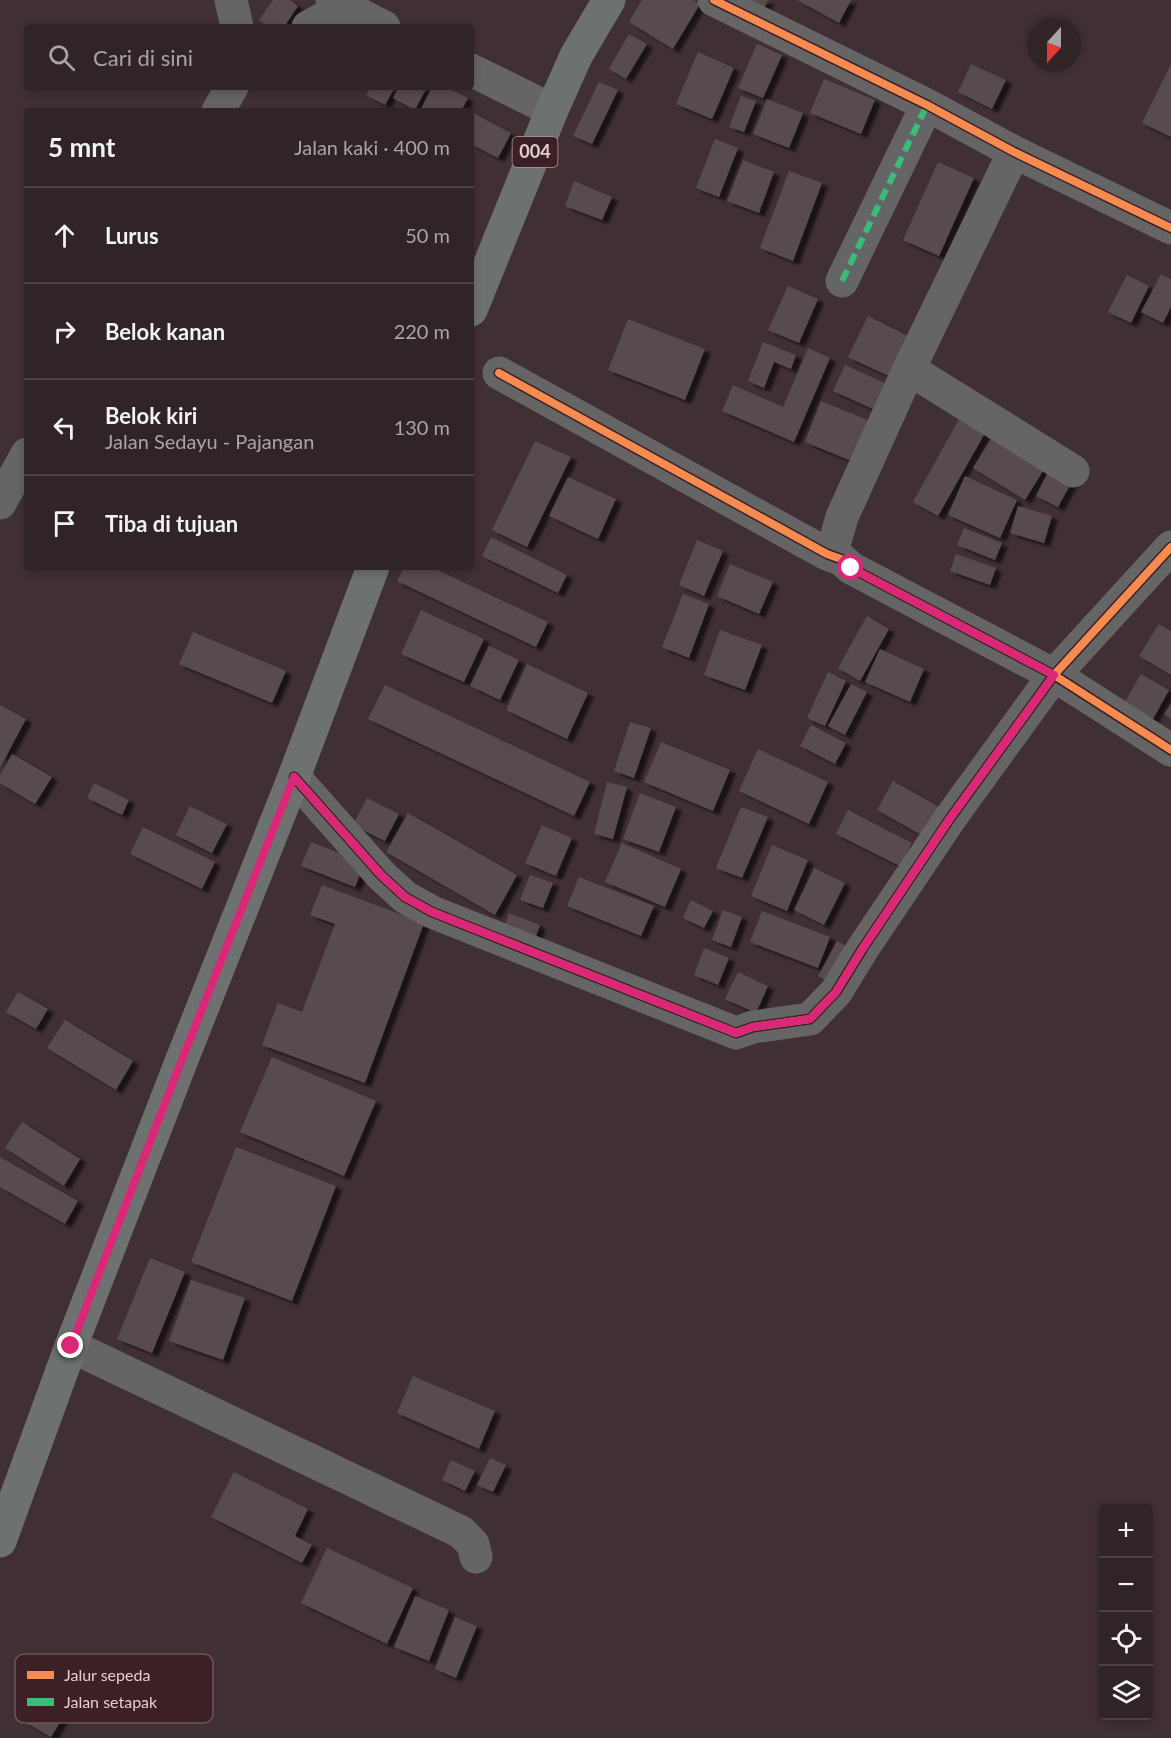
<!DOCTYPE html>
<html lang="id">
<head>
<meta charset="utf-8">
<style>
  body { margin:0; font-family:Lato,sans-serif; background:#3d3032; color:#f1f3f6 }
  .controls { position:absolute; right:18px; bottom:18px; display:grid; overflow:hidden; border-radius:6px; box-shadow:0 3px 9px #0003 }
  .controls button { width:54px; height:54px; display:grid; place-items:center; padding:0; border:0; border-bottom:2px solid #4c4143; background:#312426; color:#f1f3f6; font:30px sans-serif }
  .compass { position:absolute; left:1027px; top:18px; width:54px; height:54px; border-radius:50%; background:#312426; box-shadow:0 3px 9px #0003; rotate:201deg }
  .stop { position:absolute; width:18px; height:18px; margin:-14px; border:4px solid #db2777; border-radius:50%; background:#fff }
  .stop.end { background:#db2777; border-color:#fff; box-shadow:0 2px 6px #0008 }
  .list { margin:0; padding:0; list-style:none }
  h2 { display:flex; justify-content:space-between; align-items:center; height:78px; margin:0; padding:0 24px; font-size:26px }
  h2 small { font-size:20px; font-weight:400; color:#a8a4a7 }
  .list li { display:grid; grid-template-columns:39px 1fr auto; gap:18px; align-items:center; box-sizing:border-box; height:96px; padding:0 24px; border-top:2px solid #4c4143 }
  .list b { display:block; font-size:22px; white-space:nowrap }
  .list p { margin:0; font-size:20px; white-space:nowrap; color:#a8a4a7 }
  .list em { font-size:20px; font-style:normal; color:#a8a4a7 }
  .icon { flex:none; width:33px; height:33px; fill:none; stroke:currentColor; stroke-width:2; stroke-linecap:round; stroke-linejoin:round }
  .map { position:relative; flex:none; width:1171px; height:1738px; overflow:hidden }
  .search { position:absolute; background:#312426; box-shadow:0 3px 9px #0003; left:24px; top:24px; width:450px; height:66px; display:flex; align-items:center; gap:15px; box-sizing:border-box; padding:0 21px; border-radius:6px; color:#a8a4a7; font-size:22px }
  .panel { position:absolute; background:#312426; box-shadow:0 3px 9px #0003; left:24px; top:108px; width:450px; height:462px; border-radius:6px }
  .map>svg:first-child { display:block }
</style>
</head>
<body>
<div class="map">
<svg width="1171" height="1738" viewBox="0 0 1171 1738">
  <defs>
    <filter id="shadow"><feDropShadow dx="6" dy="4" stdDeviation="1.5" flood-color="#0009"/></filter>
  </defs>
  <rect width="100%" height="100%" fill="#413033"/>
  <path fill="#594b4d" filter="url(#shadow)" d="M273,0H290L298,6L284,27H269L259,20Z
    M642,0H693L700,4L673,49L629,22Z
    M742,0H769L761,12Z
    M797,0H851L839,23Z
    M629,34L647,44L626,79L609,69Z
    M757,44L782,55L763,98L738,88Z
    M698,52L734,68L712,119L676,104Z
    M971,64L1006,80L992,109L958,92Z
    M1171,64V137L1142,123Z
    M824,79L875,100L861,134L810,113Z
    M599,82L618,90L592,144L573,136Z
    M371,87H395L385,105L366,95Z
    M399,87H427L415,110L393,98Z
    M432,87H446L468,98L461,111H420Z
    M741,96L756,101L744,132L729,127Z
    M767,99L803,113L789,148L753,134Z
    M473,113L511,133L498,158L471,144V116Z
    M715,139L738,148L719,197L696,188Z
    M743,160L774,172L759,213L727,201Z
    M938,162L974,178L939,256L903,240Z
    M789,171L822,183L793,261L760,248Z
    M574,181L612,197L602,220L565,206Z
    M1161,274L1171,279V307L1163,323L1141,312Z
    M1127,275L1149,286L1131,323L1108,312Z
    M788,286L818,299L799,343L768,330Z
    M868,316L914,339L895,379L848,357Z
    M628,319L705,349L685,400L608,370Z
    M763,342L796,355L791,369L774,362L764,388L748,381Z
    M808,348L830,358L794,442L722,411L733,385L783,407Z
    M845,365L885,383L873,409L833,391Z
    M821,401L875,423L859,464L805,442Z
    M963,412L989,426L938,516L913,502Z
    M994,434L1046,466L1025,500L973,468Z
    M535,441L571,457L527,547L492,530Z
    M1051,466L1074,478L1058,507L1036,496Z
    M965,476L1017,500L1000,538L948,515Z
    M568,477L616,499L598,539L549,516Z
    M1018,506L1052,516L1044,543L1010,533Z
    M964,528L1002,543L995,560L957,545Z
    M491,537L567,575L558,593L482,556Z
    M697,540L723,551L704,596L679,585Z
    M956,554L996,568L990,585L950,571Z
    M730,564L773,582L759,614L717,596Z
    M404,567H431L548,622L536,647L397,581Z
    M683,594L709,604L689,658L662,647Z
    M421,610L484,639L464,682L401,654Z
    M867,616L889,629L860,681L838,668Z
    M1159,624L1171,631V675L1139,656Z
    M720,630L762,645L745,690L704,675Z
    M193,632L286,671L272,703L179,664Z
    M489,646L519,660L500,700L470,686Z
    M880,649L924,669L910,702L865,682Z
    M527,664L588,693L567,739L506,710Z
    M828,672L846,681L825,726L807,718Z
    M1141,674L1169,690L1152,721L1123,705Z
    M851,684L867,692L845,735L828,726Z
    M385,685L590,782L574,816L368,719Z
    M1171,704V719L1164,714Z
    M0,705L26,719L0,768Z
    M630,722L651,728L634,778L614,771Z
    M811,725L846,743L835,764L800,746Z
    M661,742L730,770L713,811L644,782Z
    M758,749L828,782L809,824L739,791Z
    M12,754L52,777L35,804L0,783V775Z
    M893,781L941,808L925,837L877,810Z
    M607,782L627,787L613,839L594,834Z
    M94,783L129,800L122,815L87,798Z
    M640,793L676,807L659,852L623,839Z
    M367,798L399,814L385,841L353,825Z
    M190,806L227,824L212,853L176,835Z
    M741,807L768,817L742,878L716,868Z
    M848,810L912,843L900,866L836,834Z
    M408,813L517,875L495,915L386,852Z
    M542,825L572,838L556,876L525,863Z
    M143,827L215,862L202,889L130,854Z
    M311,842L365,863L355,887L301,866Z
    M622,843L681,869L665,907L605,882Z
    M772,845L808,860L787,911L751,896Z
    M814,868L845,883L824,925L794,910Z
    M530,875L553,883L543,908L520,900Z
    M579,877L654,906L641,936L567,906Z
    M322,885L424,923L365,1083L262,1045L278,1003L302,1012L335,924L310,915Z
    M691,900L713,911L704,928L683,918Z
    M723,910L742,917L731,947L712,940Z
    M762,911L830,937L818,968L750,942Z
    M509,913L540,925L535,939L504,928Z
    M837,941L854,950L834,985L818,976Z
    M704,948L729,958L718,985L694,975Z
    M738,972L768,986L756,1013L725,999Z
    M18,992L48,1009L36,1029L6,1012Z
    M65,1020L133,1061L116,1090L47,1048Z
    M272,1057L376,1101L344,1176L240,1132Z
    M22,1122L80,1159L64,1186L5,1148Z
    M236,1147L336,1186L292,1301L191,1262Z
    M0,1157L78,1201L65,1224L0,1187Z
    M150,1258L185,1272L152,1353L117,1339Z
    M191,1280L245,1298L223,1360L169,1341Z
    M413,1376L495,1411L479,1449L397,1413Z
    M490,1458L506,1465L493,1492L477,1485Z
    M451,1460L475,1471L465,1491L442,1480Z
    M234,1472L308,1509L295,1536L312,1545L302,1563L211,1517Z
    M327,1548L413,1588L387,1644L301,1603Z
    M415,1596L449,1610L429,1661L394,1647Z
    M455,1617L477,1626L456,1678L435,1669Z
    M36,1699L64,1716L51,1737L23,1721Z"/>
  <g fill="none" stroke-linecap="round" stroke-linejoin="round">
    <path stroke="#656565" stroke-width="33" d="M231,0L237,27
      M332,0L384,27
      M714,0L927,105L1014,152L1171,228
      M308,27L344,7
      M471,70L552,110
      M218,111L232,87
      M842,281L927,105
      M909,369L1073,471
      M499,373L827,554L841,559L851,568L1054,675L1171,750
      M0,503L27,454
      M827,554L836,538L842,517L909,369L1014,152
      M294,777L381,875L405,897L432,912L736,1033L753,1027L810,1019L836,992L863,948L951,817L1054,675L1171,547
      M71,1346L461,1532L473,1544L476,1557"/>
    <path stroke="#6d7271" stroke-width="33" d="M471,310L552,110L576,56L609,0
      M0,1541L71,1346L181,1062L294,777L373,567"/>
    <path stroke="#3abd76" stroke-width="6" stroke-dasharray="12 6" stroke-linecap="butt" d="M842,281L927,105"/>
    <g stroke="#3c2025" stroke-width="11">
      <path id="cycleway" d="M714,0L927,105L1014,152L1171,228
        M499,373L827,554L841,559L851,568L1054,675L1171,750
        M294,777L381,875L405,897L432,912L736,1033L753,1027L810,1019L836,992L863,948L951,817L1054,675L1171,547"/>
    </g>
    <use href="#cycleway" stroke="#f68b52" stroke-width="8"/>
  </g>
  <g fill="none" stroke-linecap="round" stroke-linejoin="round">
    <path stroke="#db2777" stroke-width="8" d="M71,1346L181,1062L294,777L381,875L405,897L432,912L736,1033L753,1027L810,1019L836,992L863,948L951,817L1054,675L851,568"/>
  </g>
  <g text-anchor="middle" stroke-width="4.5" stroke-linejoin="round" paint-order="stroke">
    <rect fill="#3c2025" stroke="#b0999d" stroke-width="1.5" x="512.5" y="137" width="45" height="30" rx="4.5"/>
    <g font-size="18" font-weight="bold" fill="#e1cdd0">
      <text x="535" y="158">004</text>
    </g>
  </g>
  <rect x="15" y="1654" width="198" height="69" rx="9" fill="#3c2025" stroke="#6e5458" stroke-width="1.5"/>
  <rect x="27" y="1671" width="27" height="8" fill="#f68b52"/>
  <rect x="27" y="1698" width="27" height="8" fill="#3abd76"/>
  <g font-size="16" fill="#e1cdd0">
    <text x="64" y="1681">Jalur sepeda</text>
    <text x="64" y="1708">Jalan setapak</text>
  </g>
</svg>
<div class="controls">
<button>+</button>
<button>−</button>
<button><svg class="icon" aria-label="locate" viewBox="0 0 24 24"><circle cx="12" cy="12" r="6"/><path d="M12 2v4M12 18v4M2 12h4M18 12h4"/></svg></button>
<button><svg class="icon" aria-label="layers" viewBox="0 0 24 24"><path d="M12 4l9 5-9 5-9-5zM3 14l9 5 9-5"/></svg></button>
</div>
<svg class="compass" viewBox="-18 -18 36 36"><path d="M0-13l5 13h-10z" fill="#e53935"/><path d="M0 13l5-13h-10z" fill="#a8a4a7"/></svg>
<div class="stop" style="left:851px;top:568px"></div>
<div class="stop end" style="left:71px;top:1346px"></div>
<div class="search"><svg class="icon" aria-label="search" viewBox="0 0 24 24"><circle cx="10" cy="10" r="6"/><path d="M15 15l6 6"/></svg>Cari di sini</div>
<section class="panel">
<h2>5 mnt<small>Jalan kaki · 400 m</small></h2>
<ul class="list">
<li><svg class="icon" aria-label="ahead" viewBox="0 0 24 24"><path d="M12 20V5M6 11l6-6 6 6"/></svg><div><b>Lurus</b></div><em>50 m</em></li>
<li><svg class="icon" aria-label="right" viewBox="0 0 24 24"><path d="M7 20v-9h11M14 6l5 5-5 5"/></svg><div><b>Belok kanan</b></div><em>220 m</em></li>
<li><svg class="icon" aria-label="left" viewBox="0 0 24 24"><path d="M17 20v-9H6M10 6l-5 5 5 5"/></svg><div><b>Belok kiri</b><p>Jalan Sedayu - Pajangan</p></div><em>130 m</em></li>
<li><svg class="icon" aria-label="arrive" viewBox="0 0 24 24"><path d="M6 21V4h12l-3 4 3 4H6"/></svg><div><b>Tiba di tujuan</b></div></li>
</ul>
</section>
</div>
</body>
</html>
